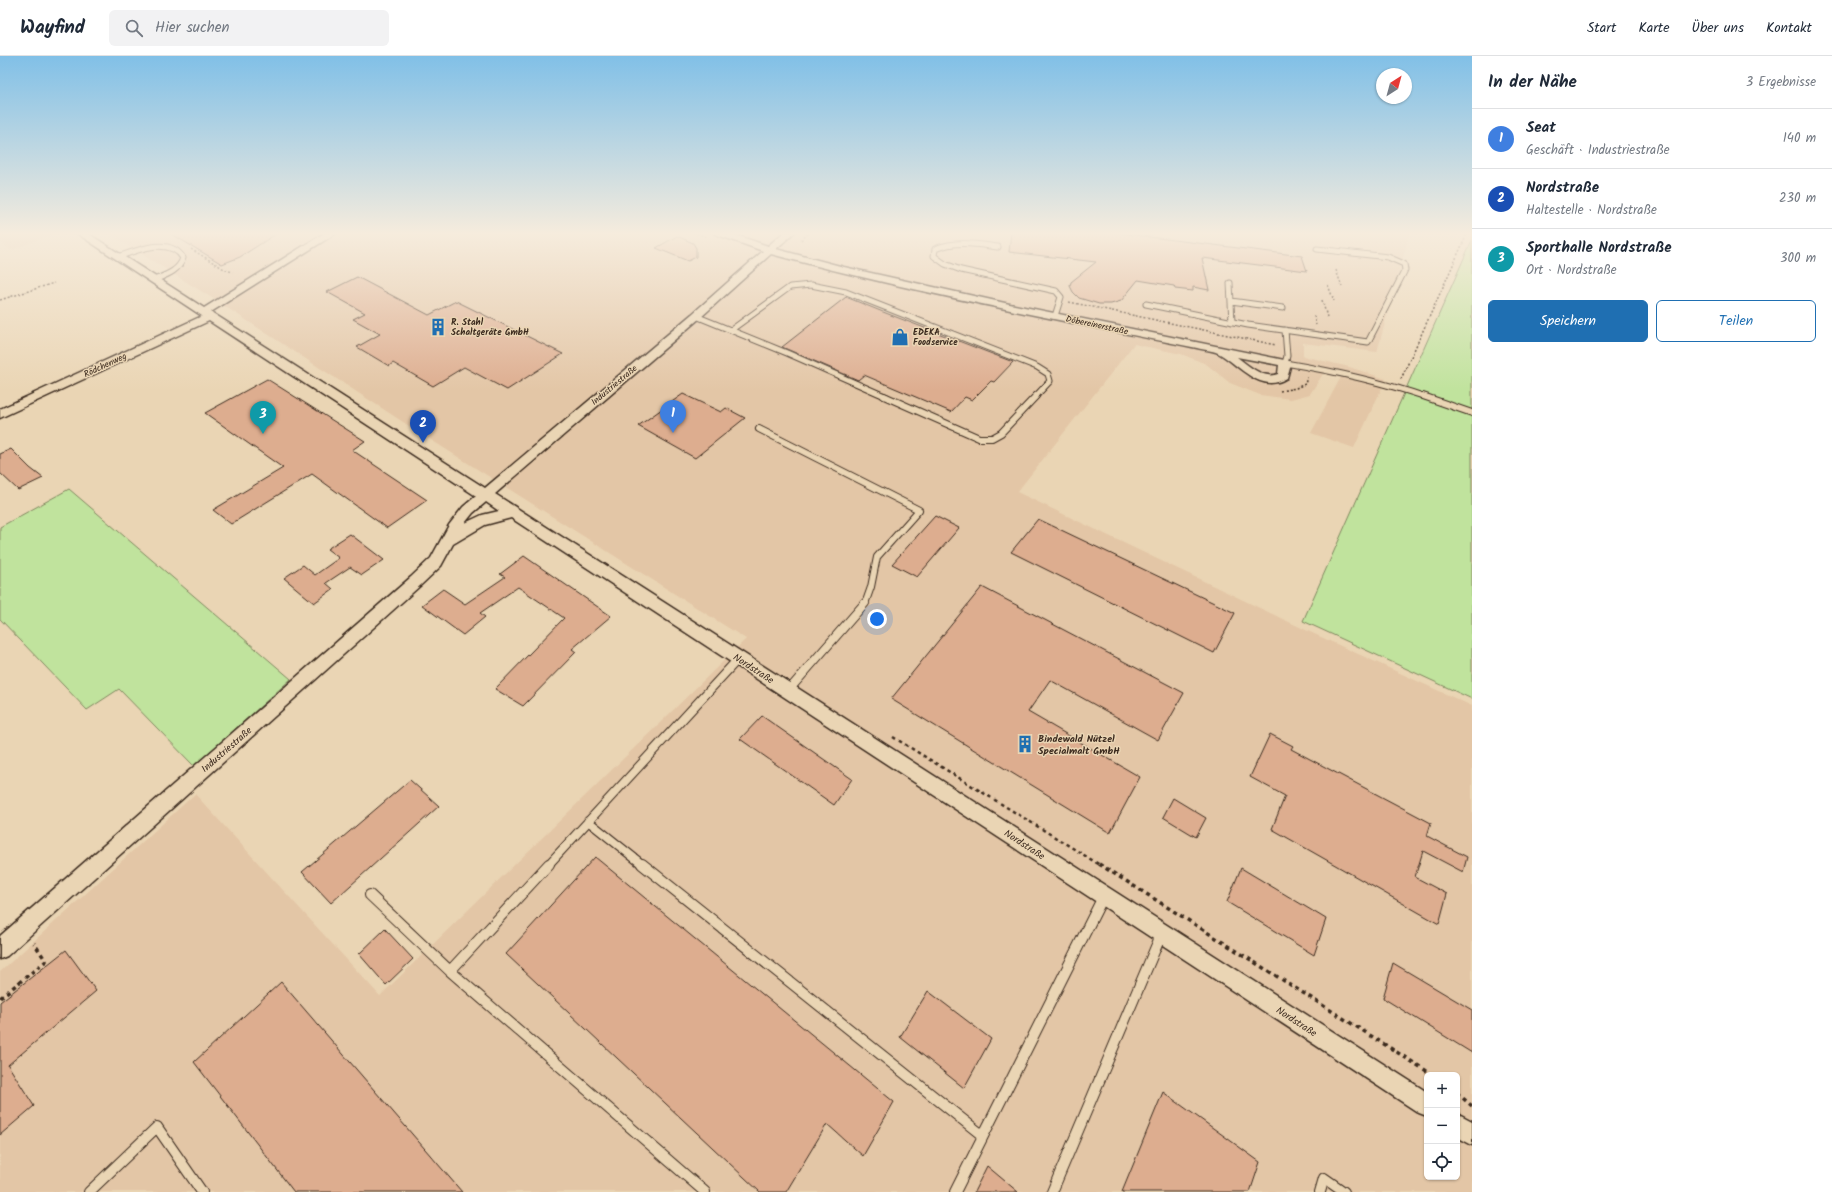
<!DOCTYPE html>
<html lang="de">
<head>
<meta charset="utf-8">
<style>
  body { margin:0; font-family:Kalam,sans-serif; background:#f2f2f3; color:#1f2937 }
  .controls { position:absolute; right:12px; bottom:12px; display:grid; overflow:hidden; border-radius:6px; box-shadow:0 1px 3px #0004 }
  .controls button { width:36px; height:36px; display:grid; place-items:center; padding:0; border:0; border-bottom:1px solid #e0e1e3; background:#fff; color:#1f2937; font:20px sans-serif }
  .compass { position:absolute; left:1376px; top:12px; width:36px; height:36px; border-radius:50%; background:#fff; box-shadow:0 1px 3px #0004; rotate:36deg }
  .you { position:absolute; left:877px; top:563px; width:14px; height:14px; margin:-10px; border:3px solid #fff; border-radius:50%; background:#1a73e8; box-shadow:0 0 0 6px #1a73e833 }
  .badge { display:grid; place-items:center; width:26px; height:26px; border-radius:50%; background:#1f6fb2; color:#fff; font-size:13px; font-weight:700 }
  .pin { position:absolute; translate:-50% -33px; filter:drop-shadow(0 1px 2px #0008) }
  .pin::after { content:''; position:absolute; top:21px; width:14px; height:12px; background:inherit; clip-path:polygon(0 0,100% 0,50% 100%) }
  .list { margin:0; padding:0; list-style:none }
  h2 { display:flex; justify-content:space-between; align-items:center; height:52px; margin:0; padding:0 16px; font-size:17px }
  h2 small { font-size:13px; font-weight:400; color:#747a83 }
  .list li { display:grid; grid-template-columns:26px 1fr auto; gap:12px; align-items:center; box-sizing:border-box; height:60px; padding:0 16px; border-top:1px solid #e0e1e3 }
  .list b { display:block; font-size:15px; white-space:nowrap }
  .list p { margin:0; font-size:13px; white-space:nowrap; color:#747a83 }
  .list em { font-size:13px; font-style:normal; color:#747a83 }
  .actions { display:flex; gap:8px; padding:12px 16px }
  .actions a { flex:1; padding:9px 0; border:1px solid #1f6fb2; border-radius:6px; text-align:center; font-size:14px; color:#1f6fb2 }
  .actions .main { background:#1f6fb2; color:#fff }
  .icon { flex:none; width:22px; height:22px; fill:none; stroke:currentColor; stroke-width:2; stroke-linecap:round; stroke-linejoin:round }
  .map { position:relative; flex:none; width:1472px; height:1136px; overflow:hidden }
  header { display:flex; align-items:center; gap:24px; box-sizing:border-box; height:56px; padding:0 20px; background:#fff; border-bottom:1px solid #e0e1e3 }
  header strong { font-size:19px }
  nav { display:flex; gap:22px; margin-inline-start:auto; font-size:14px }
  .search { width:280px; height:36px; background:#f2f2f3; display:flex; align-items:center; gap:10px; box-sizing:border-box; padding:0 14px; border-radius:6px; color:#747a83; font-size:15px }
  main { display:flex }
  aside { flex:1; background:#fff }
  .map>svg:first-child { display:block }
</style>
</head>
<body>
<header>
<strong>Wayfind</strong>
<div class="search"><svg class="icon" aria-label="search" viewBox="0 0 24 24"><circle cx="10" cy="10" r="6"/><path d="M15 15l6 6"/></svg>Hier suchen</div>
<nav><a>Start</a><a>Karte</a><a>Über uns</a><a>Kontakt</a></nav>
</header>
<main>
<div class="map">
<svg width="1472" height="1136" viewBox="0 0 1472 1136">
  <rect width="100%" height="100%" fill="#ead5b4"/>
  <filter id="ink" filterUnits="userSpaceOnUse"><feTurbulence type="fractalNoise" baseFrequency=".025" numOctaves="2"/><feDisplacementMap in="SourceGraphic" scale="8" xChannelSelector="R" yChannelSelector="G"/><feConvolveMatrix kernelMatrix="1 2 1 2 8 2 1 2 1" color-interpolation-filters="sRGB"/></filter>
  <g filter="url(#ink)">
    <path fill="#e3c6a6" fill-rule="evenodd" d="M0,176H59L11,194L0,186Z
      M106,176H1410L1377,296L1303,287V300L1349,311L1386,323L1354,392L1311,377L1341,321L1323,318L1310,338L1291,343L1260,339L1230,327L1206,308L1181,298L1134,288L1017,436L1310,576L1472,650V1136H0V916L195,738L380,940L746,583L417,375L209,240ZM1427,1019H1457V1121H1427Z"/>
    <path fill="#c0e39d" stroke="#7e865e" d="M1472,184V643L1303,565Z
      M69,433L291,623L194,710L119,633L87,654L0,563V471Z"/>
    <path fill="#ddad8f" stroke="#3b2a1e" d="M168,176H279L240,201L222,208Z
      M1011,176H1110L1302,200L1307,215L1202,202L1209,234L1193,231V235L1175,233L1174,230L1138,224L1121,245L1111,248H1099L1079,242L1073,236L1070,230L1071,226L1096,206L1009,196Z
      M677,180L693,187L696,192V201L688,205L656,192Z
      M357,221L429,259L456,245L563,298L507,334L464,311L433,330L393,307L389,310L357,291L380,278L353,263L365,257L327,236Z
      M846,241L883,256L1013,306L994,326L991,325L972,344L965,341L951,356L864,319L858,324L782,291Z
      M267,323L365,385L352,394L427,444L387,472L312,418L231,468L213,454L283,412L205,357Z
      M683,338L721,356L726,352L745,362L695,402L638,370Z
      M11,393L30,412L43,422L18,434L0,417V398Z
      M935,460L959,472L917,521L892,508Z
      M1038,463L1235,557L1214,597L1011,496Z
      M350,478L384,504L362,519L350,511L326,527L333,533L314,547L284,522L303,509L315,519L339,502L327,493Z
      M524,500L611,560L572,593L576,596L523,650L495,633L564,562L518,531L480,557L485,561L463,579L422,549L443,533L465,548L505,521L500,518Z
      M982,531L1184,637L1158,684L1050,624L1028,656L1140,721L1110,777L891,643Z
      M762,660L852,723L834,749L740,683Z
      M1270,678L1293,690L1291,693L1431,767L1427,780L1467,801L1463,816L1423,795L1415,821L1447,838L1439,868L1272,773L1285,740L1250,721Z
      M410,724L439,750L331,847L302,816Z
      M1173,742L1206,762L1196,781L1163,761Z
      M595,801L894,1046L863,1100L827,1068L786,1136H760L506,898Z
      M1241,812L1326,863L1314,899L1227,846Z
      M385,873L413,903L386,929L359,898Z
      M66,894L96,935L8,1009L34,1050L0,1079V946Z
      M1393,907L1472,954V997L1383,942Z
      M281,926L462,1136H294L194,1006Z
      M928,935L991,983L964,1032L900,981Z
      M1163,1036L1260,1106L1250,1136H1122Z
      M987,1110L1018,1136H974Z"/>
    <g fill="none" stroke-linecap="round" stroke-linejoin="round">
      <g stroke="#3b2a1e" stroke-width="7">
        <path id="service-far3" d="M998,191C976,188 956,184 935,193L934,200L945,208L961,214L1056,235L1061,241L1055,260
          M118,201C137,194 170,180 183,202C179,215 166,219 154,224
          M1230,227L1232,266
          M1231,245L1283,252
          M1146,248L1248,269L1368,286L1405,214L1404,208L1388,201L1317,193
          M696,260L787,297L887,341
          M731,274L790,231L811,229L846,236L1037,311L1048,318L1050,325L1035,341
          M1285,274L1287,300L1285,307C1333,315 1379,325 1426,341"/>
      </g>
      <g stroke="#3b2a1e" stroke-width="8">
        <path id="service-far2" d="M884,340L979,382H992L1001,377L1036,340
          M1423,340L1472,357
          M759,373L919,454L877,501L871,531L865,548"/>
      </g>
      <g stroke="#3b2a1e" stroke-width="10">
        <path id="service-far1" d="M788,635L865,547
          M588,765L643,809
          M548,809L739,602"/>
      </g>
      <g stroke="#3b2a1e" stroke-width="12">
        <path id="service" d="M549,808L450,915L705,1136
          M642,808L982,1079
          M370,839L450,915
          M89,1136L157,1071L202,1136
          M955,1136L1104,839
          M1052,1136L1161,879
          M1320,1136L1324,1122L1344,1136"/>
      </g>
      <g stroke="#3b2a1e" stroke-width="3">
        <path id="minor" d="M75,176H86L204,252L326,176H338L211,256L485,432L692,258L763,195L715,178L713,176H727L768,190L784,176H795L776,193L844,211L1005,247L1289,305L1291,307L1287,322C1260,339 1239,308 1218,297C1212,294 1204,294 1197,292C1055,263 912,236 771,198L700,262L495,438L1427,1036V1060L1419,1057L511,462L485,469L453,488L441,510L421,529L7,900L0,903V880L411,521L431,502L449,469L463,451L476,440L209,265L0,362V353L202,260ZM1237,301L1279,309L1278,318C1263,324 1248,309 1237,301ZM486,446L499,455L482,459L465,467L473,457Z
          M1457,1057L1472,1065V1089L1457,1081Z"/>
      </g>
      <path stroke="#3b2a1e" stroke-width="1.5" stroke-dasharray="2 2" stroke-linecap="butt" d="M693,176L707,181
        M801,184L810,176
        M191,193L226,214L233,216
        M1336,214L1342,231
        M1328,229L1334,245
        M0,244L54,227
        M1322,244L1327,261
        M1069,246L1276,289
        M1314,260L1316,269
        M1401,323L1468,176
        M1280,335L1296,332L1305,328L1307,321"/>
      <path stroke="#3b2a1e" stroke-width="2.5" stroke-dasharray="3.5 3.5" stroke-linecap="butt" d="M893,681L1100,809"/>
      <path stroke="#3b2a1e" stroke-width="3.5" stroke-dasharray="4 4" stroke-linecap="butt" d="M1099,808L1433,1019
        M0,942L46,905L34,887
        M1457,1037L1472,1050"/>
      <use href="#service-far3" stroke="#ead5b4" stroke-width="5"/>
      <use href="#service-far2" stroke="#ead5b4" stroke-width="6"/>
      <use href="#service-far1" stroke="#ead5b4" stroke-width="8"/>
      <use href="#service" stroke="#ead5b4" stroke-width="10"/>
      <use href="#minor" fill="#ead5b4" fill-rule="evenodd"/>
    </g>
  </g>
  <linearGradient id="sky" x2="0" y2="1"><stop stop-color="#81c0e7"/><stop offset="0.53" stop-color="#f6ecdd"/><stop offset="1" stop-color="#f6ecdd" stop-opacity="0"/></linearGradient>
  <rect width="1472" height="335" fill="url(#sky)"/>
  <defs>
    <g id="building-bare" transform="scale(1.38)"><path d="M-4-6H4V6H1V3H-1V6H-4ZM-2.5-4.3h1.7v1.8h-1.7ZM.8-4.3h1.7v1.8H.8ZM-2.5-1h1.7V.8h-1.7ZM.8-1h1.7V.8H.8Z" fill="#1f6fb2" stroke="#ead5b4" stroke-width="2.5" paint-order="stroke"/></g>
    <g id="shop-bare" transform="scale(1.38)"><path d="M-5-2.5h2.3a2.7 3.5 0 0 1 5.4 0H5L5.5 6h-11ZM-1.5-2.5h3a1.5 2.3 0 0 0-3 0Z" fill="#1f6fb2" stroke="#ead5b4" stroke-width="2.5" paint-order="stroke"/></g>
  </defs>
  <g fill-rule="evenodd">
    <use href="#building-bare" x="438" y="271"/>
    <use href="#shop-bare" x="900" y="281"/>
    <use href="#building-bare" x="1025" y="688"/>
  </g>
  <g text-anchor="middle" stroke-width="3" stroke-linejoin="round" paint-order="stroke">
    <g font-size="9" font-weight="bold" fill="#3b2a1e" stroke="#ead5b4" text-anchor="start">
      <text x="451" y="269">R. Stahl<tspan x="451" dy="10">Schaltgeräte GmbH</tspan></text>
      <text x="913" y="279">EDEKA<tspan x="913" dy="10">Foodservice</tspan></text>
    </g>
    <g font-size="9" fill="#3b2a1e" stroke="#ead5b4">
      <text transform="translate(1097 269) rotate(12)" y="3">Döbereinerstraße</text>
      <text transform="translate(105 309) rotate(-25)" y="3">Rödchenweg</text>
      <text transform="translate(614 329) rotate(-40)" y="3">Industriestraße</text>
    </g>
    <g font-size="10" fill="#3b2a1e" stroke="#ead5b4">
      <text transform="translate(754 612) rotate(33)" y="4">Nordstraße</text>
      <text transform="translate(226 693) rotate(-41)" y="4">Industriestraße</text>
      <text transform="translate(1025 788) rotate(33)" y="4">Nordstraße</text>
      <text transform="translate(1297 965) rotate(33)" y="4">Nordstraße</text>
    </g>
    <g font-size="10" font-weight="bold" fill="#3b2a1e" stroke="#ead5b4" text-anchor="start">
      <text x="1038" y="686">Bindewald Nützel<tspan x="1038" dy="12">Specialmalt GmbH</tspan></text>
    </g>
  </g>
</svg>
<div class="controls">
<button>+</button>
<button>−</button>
<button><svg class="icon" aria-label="locate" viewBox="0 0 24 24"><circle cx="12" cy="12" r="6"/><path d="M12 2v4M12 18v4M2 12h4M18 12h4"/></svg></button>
</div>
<svg class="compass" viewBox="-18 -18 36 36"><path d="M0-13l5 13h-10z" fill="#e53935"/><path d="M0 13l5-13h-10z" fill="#747a83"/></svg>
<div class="you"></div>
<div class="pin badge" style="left:673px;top:377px;background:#3f7fe0">1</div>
<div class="pin badge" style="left:423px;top:387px;background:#1a4fb4">2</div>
<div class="pin badge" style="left:263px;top:378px;background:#0f9aa8">3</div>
</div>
<aside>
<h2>In der Nähe<small>3 Ergebnisse</small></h2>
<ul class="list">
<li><span class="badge" style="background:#3f7fe0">1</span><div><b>Seat</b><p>Geschäft · Industriestraße</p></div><em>140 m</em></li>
<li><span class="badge" style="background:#1a4fb4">2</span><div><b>Nordstraße</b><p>Haltestelle · Nordstraße</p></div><em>230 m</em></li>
<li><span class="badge" style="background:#0f9aa8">3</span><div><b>Sporthalle Nordstraße</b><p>Ort · Nordstraße</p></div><em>300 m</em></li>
</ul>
<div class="actions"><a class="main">Speichern</a><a>Teilen</a></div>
</aside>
</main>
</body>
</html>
